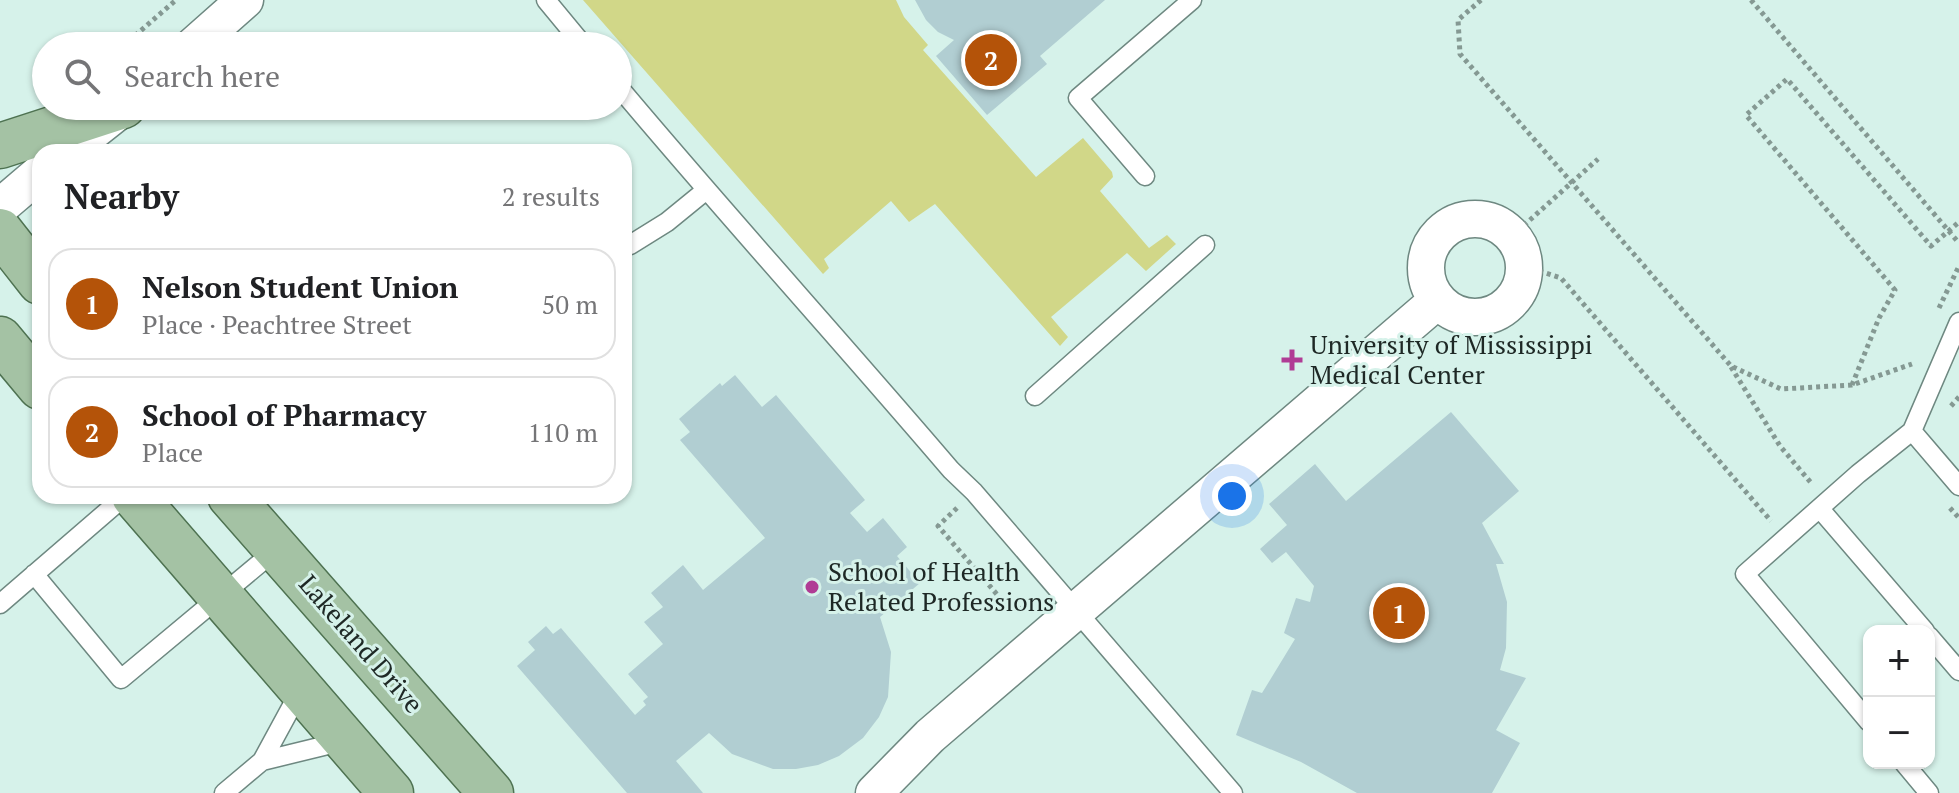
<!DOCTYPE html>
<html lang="en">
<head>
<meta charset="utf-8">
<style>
  body { margin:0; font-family:"PT Serif",serif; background:#f2f2f2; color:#202124 }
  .controls { position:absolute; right:24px; bottom:24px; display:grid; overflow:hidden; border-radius:16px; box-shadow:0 2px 6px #0004 }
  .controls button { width:72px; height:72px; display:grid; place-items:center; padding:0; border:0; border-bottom:2px solid #e0e0e0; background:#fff; color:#202124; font:40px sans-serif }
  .you { position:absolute; left:1232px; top:496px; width:28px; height:28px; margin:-20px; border:6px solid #fff; border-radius:50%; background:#1a73e8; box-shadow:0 0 0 12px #1a73e833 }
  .badge { display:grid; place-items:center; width:52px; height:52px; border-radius:50%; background:#b45309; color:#fff; font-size:26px; font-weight:700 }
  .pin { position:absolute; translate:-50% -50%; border:4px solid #fff; box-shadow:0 2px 8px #0006 }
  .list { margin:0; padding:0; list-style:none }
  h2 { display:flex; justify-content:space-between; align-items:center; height:104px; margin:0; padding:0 32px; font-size:34px }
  h2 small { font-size:26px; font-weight:400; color:#757577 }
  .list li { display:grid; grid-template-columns:52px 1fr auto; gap:24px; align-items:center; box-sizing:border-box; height:112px; margin:0 16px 16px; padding:0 16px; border:2px solid #e0e0e0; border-radius:24px }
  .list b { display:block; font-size:30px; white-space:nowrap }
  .list p { margin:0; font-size:26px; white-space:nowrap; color:#757577 }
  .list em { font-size:26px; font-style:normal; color:#757577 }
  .icon { flex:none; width:44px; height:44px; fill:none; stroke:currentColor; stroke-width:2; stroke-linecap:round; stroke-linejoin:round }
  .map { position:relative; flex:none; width:1959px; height:793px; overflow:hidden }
  .search { position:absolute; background:#fff; box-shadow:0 2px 6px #0004; left:32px; top:32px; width:600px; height:88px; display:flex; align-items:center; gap:20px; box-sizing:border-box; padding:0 28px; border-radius:44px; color:#757577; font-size:30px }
  .panel { position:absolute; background:#fff; box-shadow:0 2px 6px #0004; left:32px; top:144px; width:600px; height:360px; border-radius:24px }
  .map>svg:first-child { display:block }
</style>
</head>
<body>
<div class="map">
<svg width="1959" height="793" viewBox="0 0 1959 793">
  <rect width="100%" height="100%" fill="#d6f2ea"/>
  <path fill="#d1d788" d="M583,0H896L904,17L928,45L923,50L1036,177L1083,138L1112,172L1113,177L1100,191L1149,248L1167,235L1176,244L1146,271L1127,253L1051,317L1068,337L1060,346L935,204L909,222L891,201L824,259L829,268L823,274Z"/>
  <path fill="#b1ced2" d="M915,0H1105L1040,56L1047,64L987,115L936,56L954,40L938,32L926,20Z
    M735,375L762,407L776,395L865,500L850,513L867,532L883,518L907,547L897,556L920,583L880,617L891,652L888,697L879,717L863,738L839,756L818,765L796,769H773L732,754L709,733L676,761L703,793H627L517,666L535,650L528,642L546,626L553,634L561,628L635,715L646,705L643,701L648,697L628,674L663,644L644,622L663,607L651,593L683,565L703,590L765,538L680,440L690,432L679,419L720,383L722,386Z
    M1451,412L1519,491L1482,523L1504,564H1496L1507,602L1506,648L1500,670L1526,678L1496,730L1520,743L1492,793H1357L1301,762L1236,735L1252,690L1262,693L1295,639L1284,633L1296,598L1310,602L1314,586L1286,552L1272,563L1260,549L1287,525L1269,504L1315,464L1346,501Z"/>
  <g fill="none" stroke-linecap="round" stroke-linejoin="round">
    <g stroke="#6e8881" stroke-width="21">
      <path id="lane" d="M546,0L584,46
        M618,86C727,216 841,341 951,470L974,492L1233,793
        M1145,176L1078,98L1192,0
        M630,245L667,222L705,191
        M1035,396L1205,245
        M1912,431L1959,486
        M1820,509L1925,631
        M34,574L121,679L277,549
        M0,604L125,496
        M1929,636L1959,671
        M300,691L262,761L344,741
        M1869,722L1745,574L1858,474L1912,431L1959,322
        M1904,763L1929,793
        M224,793L262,761"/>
    </g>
    <g stroke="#6e8881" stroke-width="39">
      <path id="street" d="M193,46L245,0
        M67,152L115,114
        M0,207L40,173
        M1426 268a49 49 0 1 1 98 0a49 49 0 1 1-98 0Z
        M874,793L930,736L1438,300"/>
    </g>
    <g stroke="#4e7251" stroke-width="47">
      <path id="primary" d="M0,146L123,106
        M0,231L40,282
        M0,339L40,387
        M134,496L391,793
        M230,496L491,793"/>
    </g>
    <path stroke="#859993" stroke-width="5" stroke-dasharray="4 4" stroke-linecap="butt" d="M1481,0L1458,20L1460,54L1731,366L1781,389L1852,385L1912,364
      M1751,0L1959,243
      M123,46L176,0
      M1512,236L1598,159
      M1524,266L1561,278L1771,521
      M1939,308L1959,266
      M1731,367L1780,446L1812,484
      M1852,385L1879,318L1895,290L1746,115L1787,79L1931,246L1959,222
      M1951,406L1959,397
      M957,508L938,526L1007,606L1029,610
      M1950,508L1959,518"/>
    <use href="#lane" stroke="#fff" stroke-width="18"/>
    <use href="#street" stroke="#fff" stroke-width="36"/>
    <use href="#primary" stroke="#a4c2a4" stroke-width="44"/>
  </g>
  <g fill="#b03c95" stroke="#d6f2ea" stroke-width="3">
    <path d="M1288 348h8v8h8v8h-8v8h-8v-8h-8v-8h8z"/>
    <circle cx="812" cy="587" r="8"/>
  </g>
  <g text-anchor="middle" stroke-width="6" stroke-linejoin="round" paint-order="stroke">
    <g font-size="26" fill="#1e2825" stroke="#d6f2ea" text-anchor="start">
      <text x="1310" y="354">University of Mississippi<tspan x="1310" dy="30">Medical Center</tspan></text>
      <text x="828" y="581">School of Health<tspan x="828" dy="30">Related Professions</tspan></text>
    </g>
    <g font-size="26" fill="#1e2825" stroke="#d6f2ea">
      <text transform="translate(361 644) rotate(49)" y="9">Lakeland Drive</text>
    </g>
  </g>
</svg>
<div class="controls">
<button>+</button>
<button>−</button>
</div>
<div class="you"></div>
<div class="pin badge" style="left:1399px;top:613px">1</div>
<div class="pin badge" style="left:991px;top:60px">2</div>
<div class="search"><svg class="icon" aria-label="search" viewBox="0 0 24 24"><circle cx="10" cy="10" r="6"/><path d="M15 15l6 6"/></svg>Search here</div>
<section class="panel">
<h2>Nearby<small>2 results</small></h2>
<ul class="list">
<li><span class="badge">1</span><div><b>Nelson Student Union</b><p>Place · Peachtree Street</p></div><em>50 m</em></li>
<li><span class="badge">2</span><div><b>School of Pharmacy</b><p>Place</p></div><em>110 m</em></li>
</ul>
</section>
</div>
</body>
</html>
